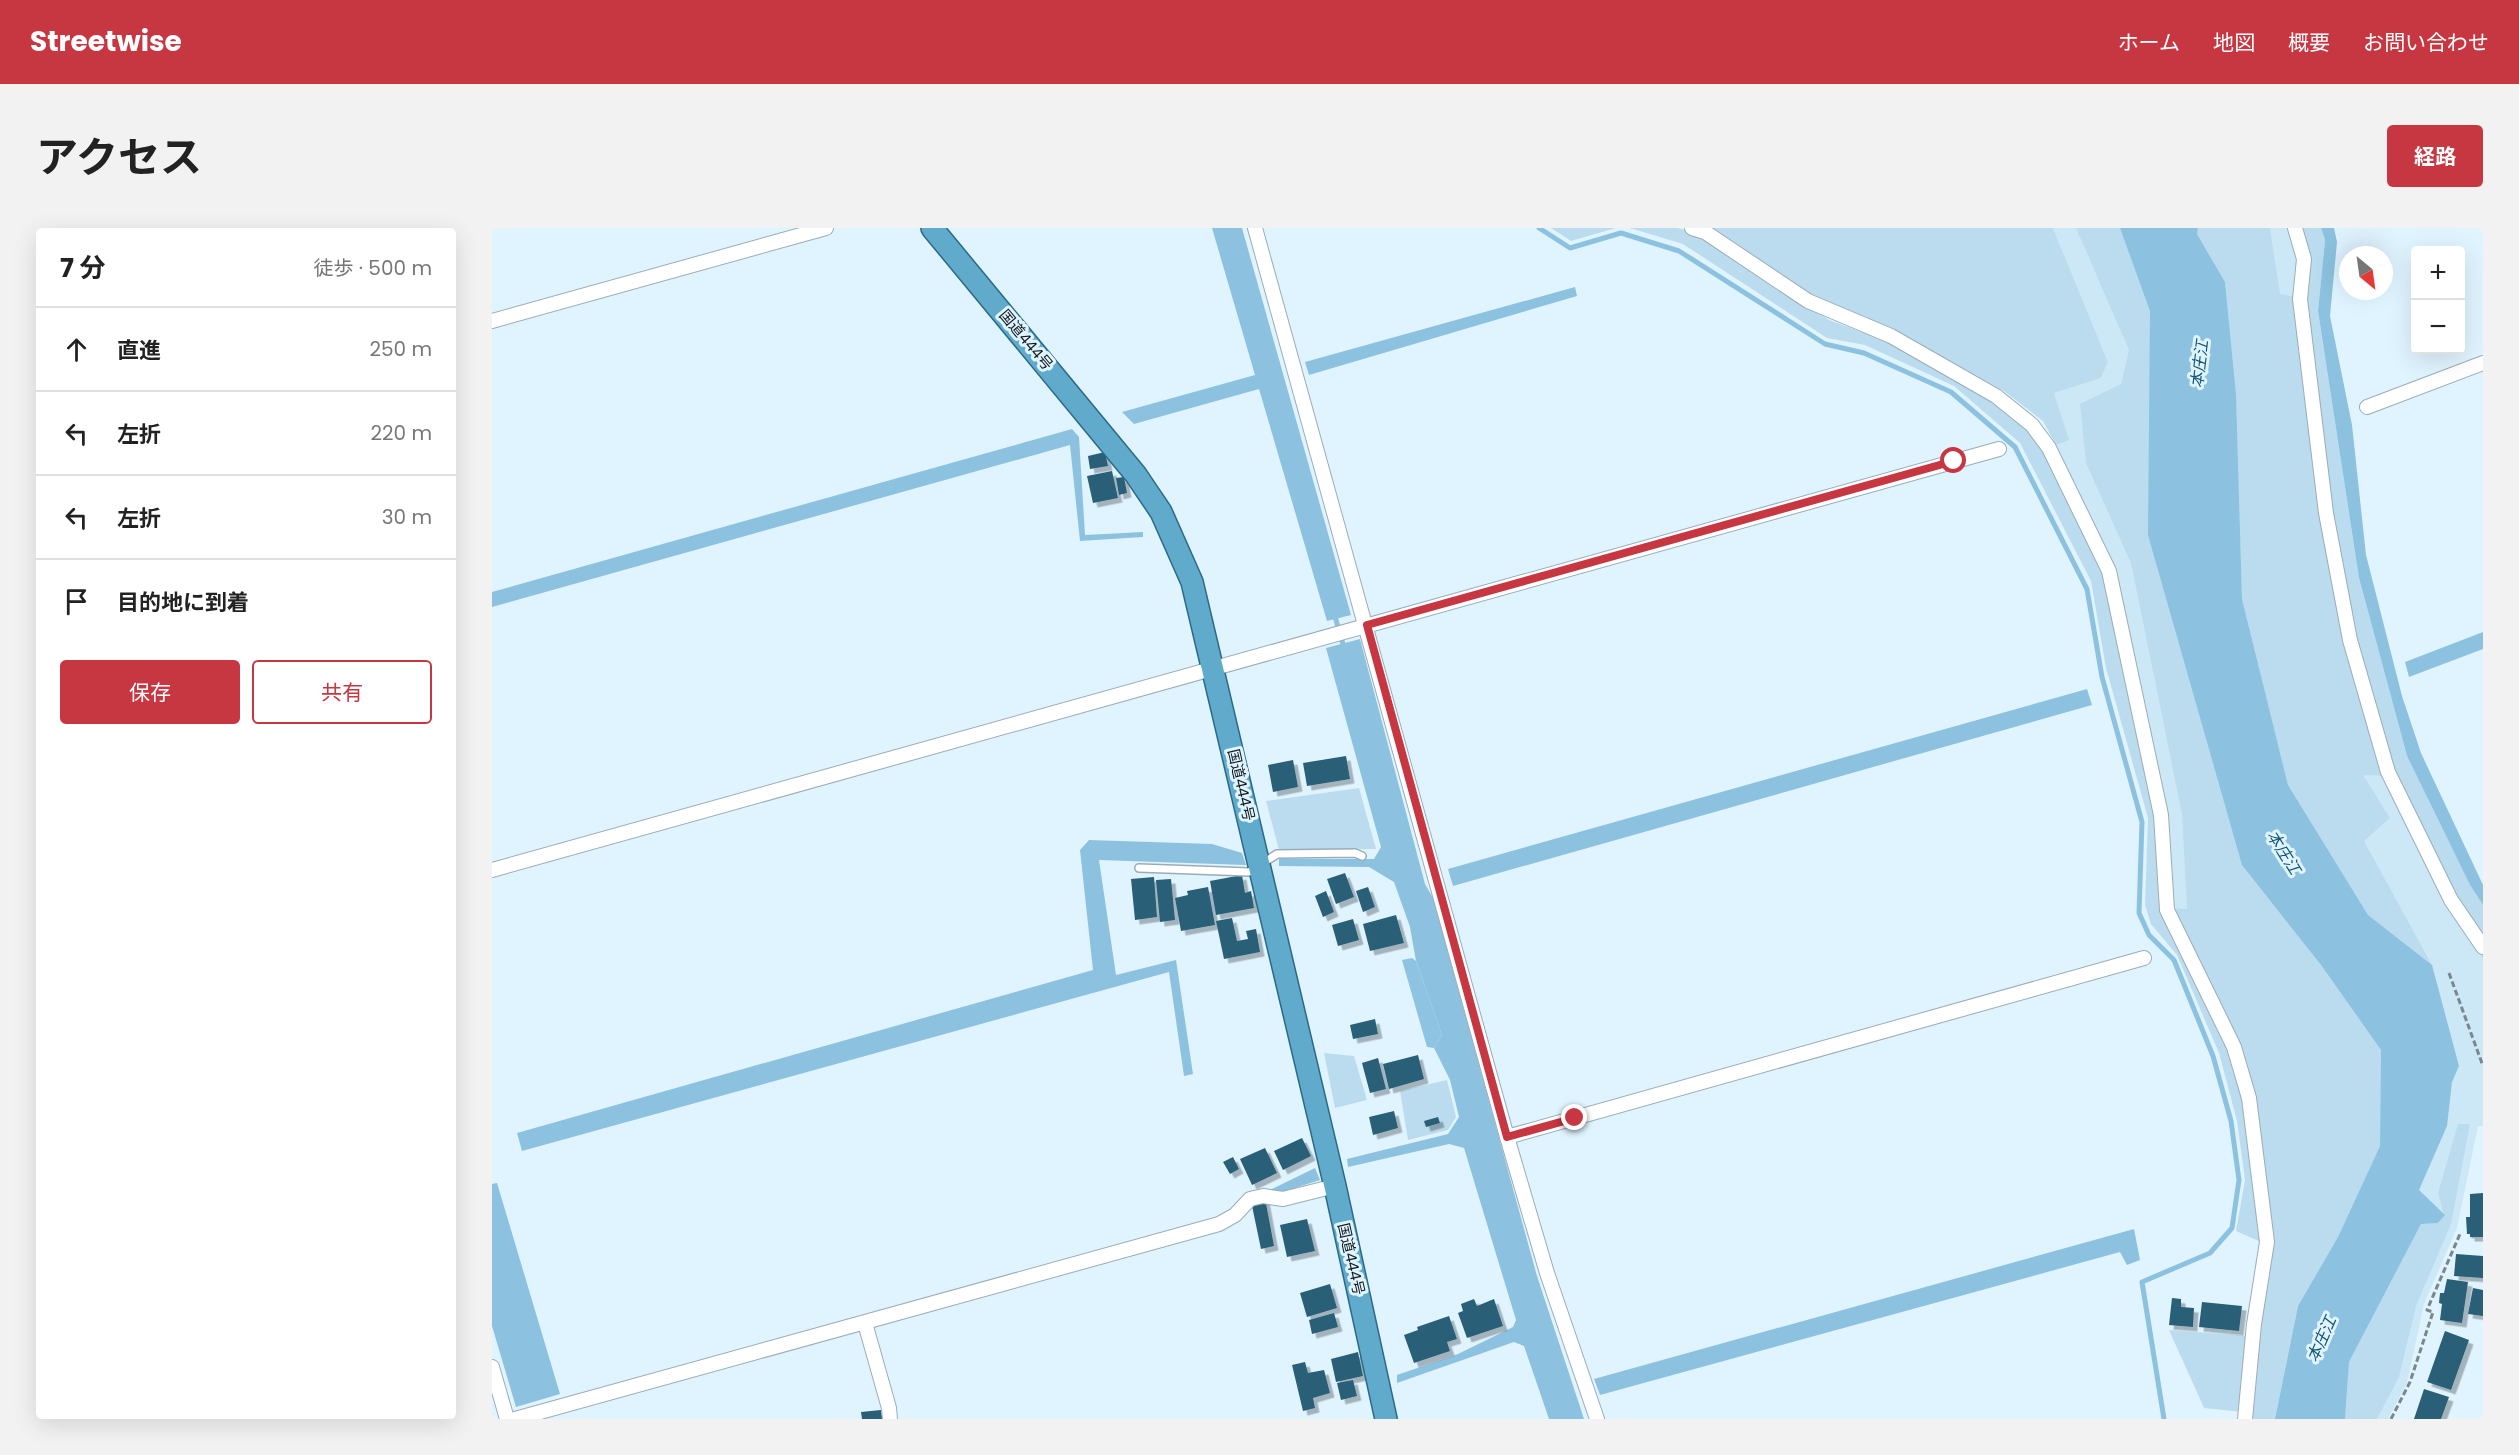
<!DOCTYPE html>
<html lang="ja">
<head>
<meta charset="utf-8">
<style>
  body { margin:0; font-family:Poppins,"Noto Sans JP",sans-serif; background:#f2f2f2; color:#222 }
  .controls { position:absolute; right:18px; top:18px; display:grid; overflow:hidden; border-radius:6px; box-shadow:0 6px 24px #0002 }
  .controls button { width:54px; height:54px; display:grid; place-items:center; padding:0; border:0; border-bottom:2px solid #e0e0e0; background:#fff; color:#222; font:30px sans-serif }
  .compass { position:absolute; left:1847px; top:18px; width:54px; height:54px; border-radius:50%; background:#fff; box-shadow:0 6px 24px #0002; rotate:151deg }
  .stop { position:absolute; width:18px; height:18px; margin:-14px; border:4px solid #c73741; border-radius:50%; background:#fff }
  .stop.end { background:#c73741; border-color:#fff; box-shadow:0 2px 6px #0008 }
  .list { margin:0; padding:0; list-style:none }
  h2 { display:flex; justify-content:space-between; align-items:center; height:78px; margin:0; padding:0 24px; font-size:26px }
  h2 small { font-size:20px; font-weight:400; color:#767676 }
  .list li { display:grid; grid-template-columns:39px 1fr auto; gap:18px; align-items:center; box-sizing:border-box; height:84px; padding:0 24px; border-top:2px solid #e0e0e0 }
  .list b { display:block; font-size:22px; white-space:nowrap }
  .list em { font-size:20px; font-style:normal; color:#767676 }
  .actions { display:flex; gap:12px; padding:18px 24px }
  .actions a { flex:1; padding:14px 0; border:2px solid #c73741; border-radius:6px; text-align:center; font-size:21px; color:#c73741 }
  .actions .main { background:#c73741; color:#fff }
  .icon { flex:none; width:33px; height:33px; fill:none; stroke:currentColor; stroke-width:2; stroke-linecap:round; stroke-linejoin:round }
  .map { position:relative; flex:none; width:1991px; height:1191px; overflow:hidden; border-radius:6px }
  header { display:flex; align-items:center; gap:36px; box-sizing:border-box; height:84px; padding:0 30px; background:#c73741; color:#fff }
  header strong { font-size:28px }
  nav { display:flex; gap:33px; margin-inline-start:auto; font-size:21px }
  .intro { display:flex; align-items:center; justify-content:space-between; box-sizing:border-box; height:144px; padding:0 36px }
  h1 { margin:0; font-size:42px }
  .button { padding:15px 27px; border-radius:6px; background:#c73741; color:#fff; font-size:21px; font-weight:700 }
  main { display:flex; gap:36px; padding:0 36px }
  aside { flex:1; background:#fff; border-radius:6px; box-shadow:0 6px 24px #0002 }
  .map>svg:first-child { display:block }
</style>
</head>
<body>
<header>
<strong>Streetwise</strong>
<nav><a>ホーム</a><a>地図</a><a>概要</a><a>お問い合わせ</a></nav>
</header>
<div class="intro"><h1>アクセス</h1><a class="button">経路</a></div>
<main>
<aside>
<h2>7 分<small>徒歩 · 500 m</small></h2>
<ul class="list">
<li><svg class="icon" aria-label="ahead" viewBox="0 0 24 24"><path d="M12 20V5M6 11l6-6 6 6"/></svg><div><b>直進</b></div><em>250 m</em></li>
<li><svg class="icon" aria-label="left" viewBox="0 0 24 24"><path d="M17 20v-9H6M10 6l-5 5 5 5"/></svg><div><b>左折</b></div><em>220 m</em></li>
<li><svg class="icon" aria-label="left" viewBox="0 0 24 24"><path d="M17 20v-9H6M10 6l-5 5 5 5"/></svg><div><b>左折</b></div><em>30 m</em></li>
<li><svg class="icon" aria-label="arrive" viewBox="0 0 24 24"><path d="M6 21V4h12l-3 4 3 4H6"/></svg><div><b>目的地に到着</b></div></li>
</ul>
<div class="actions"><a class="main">保存</a><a>共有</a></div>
</aside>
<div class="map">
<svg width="1991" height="1191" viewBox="0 0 1991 1191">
  <defs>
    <filter id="shadow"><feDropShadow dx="4.5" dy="4.5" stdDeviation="0" flood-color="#0004"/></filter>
  </defs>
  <rect width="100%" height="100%" fill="#e0f4ff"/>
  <path fill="#cce8f7" d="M1561,0H1798L1807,31L1870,546L1890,548L1953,675L1991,731V898H1986L1965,1000L1932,1076L1915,1155L1896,1191H1783L1806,1078L1696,681L1679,680L1623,340L1564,217L1576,211L1561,165L1609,150L1616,134Z"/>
  <path fill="#bbdcee" d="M1059,0H1124L1079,13Z
    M1138,0H1186L1209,7L1337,92L1402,116L1502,172L1540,206L1559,235L1614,351L1666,592L1679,680L1695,681L1690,586L1639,335L1594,235L1588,176L1629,156L1637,122L1584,0H1662L1829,737L1889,822L1888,918L1846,1009L1806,1078L1783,1191H1759L1778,1018L1744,1003L1753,952L1745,893L1727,825L1685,727L1659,696L1653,677L1656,590L1614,440L1599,353L1528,215L1462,158L1373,117L1335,110L1191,16Z
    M1221,0H1561L1616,134L1609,150L1562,165L1577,212L1564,217L1551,193L1512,163L1407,104L1324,69Z
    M1706,0H1778L1788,66L1803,69L1807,31L1798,0H1829L1833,12L1826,83L1867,350L1915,528L1978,657L1991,677V731L1953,675L1890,548L1871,547L1898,590L1872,613L1940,737L1876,687L1796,557L1750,371L1744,166L1733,54L1705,6Z
    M867,560L884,621L787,622L774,573Z
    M832,825L862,828L875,872L843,880Z
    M955,852L964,889L956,902L916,912L908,863Z
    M1966,896H1978L1959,996L1924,1078L1907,1149L1885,1191H1853L1857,1134L1929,996L1946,995L1952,987L1946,965Z
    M1677,1102L1758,1108L1751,1184L1712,1180Z"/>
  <path fill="#8ec4e1" d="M920,730L924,733L950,807L942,820L935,819L910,732Z"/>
  <path fill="#8cc2df" d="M720,0H750L859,387L835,393L767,161L642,196L630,184L763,147Z
    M1628,0H1706L1705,6L1733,54L1744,166L1750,371L1796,557L1876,687L1940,737L1967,838L1960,854L1955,898L1927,962L1953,987L1946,995L1929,996L1857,1134L1853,1191H1783L1806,1078L1846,1009L1888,918L1889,822L1829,737L1750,637L1656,307L1658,83Z
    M1829,0H1842L1845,14L1838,88L1860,197L1874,327L1910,468L1929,525L1991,657V677L1978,657L1915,528L1867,350L1826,83L1833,12Z
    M1083,59L1085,68L817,147L813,134Z
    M580,201L587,209L593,307L651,304V309L588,313L578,217L0,379V364Z
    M1991,404V421L1917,449L1913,434Z
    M868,411L933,656L941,670L1045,1048L1092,1191H1057L1032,1118L1022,1114L905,1155V1147L966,1126L1021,1099L1024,1092L972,920L957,916L856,939L855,931L956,906L967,889L958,852L942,820L950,807L924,733L918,699L902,654L877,639L787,638V631H882L889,619L834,420Z
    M1595,461L1600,477L961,658L956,641Z
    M597,612L720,616L750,625L754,637L607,632L624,747L684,732L701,846L692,848L677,744L30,923L25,905L601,742L588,622Z
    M823,940L828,952L787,965L776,963Z
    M5,955L68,1166L24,1179L0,1098V956Z
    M1642,1001L1648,1032L1635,1037L1628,1024L1108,1167L1102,1151Z"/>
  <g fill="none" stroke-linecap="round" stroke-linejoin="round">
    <path stroke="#8cc2df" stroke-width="5" d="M1047,0L1078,20L1129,5L1187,23L1333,116L1372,125L1459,164L1523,219L1595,361L1610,449L1650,594L1647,685L1657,707L1682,732L1721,828L1739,893L1747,952L1740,1000L1718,1025L1650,1054L1672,1191
      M842,385L853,423"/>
  </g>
  <path fill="#295e78" filter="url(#shadow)" d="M613,224L616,238L598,241L596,228Z
    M620,243L626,270L601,275L595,248Z
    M632,249L635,265L627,267L624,250Z
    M854,528L858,551L815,558L811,535Z
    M801,532L806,559L781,564L776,537Z
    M853,645L862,669L844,676L835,651Z
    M750,647L753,665L759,663L762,680L724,687L718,653Z
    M662,649L665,689L643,692L639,651Z
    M679,651L683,692L668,694L664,652Z
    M716,659L723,697L689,703L683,670L696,667L695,663Z
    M876,659L883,679L871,684L864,663Z
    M834,663L842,684L831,689L823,668Z
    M904,687L912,715L878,723L871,696Z
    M740,690L745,713L756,711L754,703L764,701L768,724L732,731L724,693Z
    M861,691L867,712L846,718L840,697Z
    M883,791L886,806L861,811L858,797Z
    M926,827L932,851L897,861L891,836Z
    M886,830L894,861L878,865L870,835Z
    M902,883L906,900L881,907L877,889Z
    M946,889L948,895L934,899L932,893Z
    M810,910L819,928L791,942L782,923Z
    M773,920L785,945L760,957L748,931Z
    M741,929L747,941L738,946L731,934Z
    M1991,965V1009H1978V1006H1975L1974,989H1978V966Z
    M773,970L782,1018L769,1021L759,973Z
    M815,991L823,1023L795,1029L788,997Z
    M1964,1026L1991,1028V1050L1962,1048Z
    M1955,1051L1976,1054L1970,1095L1948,1092L1950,1076L1947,1075L1948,1065H1952Z
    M838,1056L845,1080L815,1089L808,1065Z
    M1981,1060L1991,1062V1088L1976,1086Z
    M1680,1070L1689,1071V1079L1702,1080L1701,1099L1677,1097Z
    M982,1071L985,1078L1002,1071L1011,1098L975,1110L966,1085L971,1083L969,1076Z
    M1710,1074L1750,1078L1747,1103L1707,1099Z
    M842,1085L846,1099L820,1106L817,1092Z
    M957,1088L965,1111L955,1114L958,1123L922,1135L912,1107L926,1102L925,1099Z
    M1953,1103L1977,1112L1959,1162L1935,1154Z
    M866,1124L871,1148L844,1154L839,1131Z
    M813,1134L816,1145L832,1142L838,1165L821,1170L823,1180L811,1183L800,1137Z
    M861,1152L865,1168L849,1172L845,1155Z
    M1932,1161L1957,1169L1949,1191H1922Z
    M389,1182L390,1191H370L369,1184Z"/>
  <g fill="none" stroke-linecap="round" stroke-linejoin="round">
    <g stroke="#9aadb7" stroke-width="10">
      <path id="service" d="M647,640L757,644L785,626L863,625L870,628"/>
    </g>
    <g stroke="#9aadb7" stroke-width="16">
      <path id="minor" d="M763,0L1015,909L1055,1045L1105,1191
        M1200,0L1213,4L1316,73L1399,108L1504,168L1540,197L1557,220L1617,343L1669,587L1675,682L1742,819L1757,870L1775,1014L1762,1096L1753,1191
        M1803,0L1812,31L1808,71L1834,285L1858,412L1896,544L1959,672L1991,719
        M0,93L334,0
        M1875,179L1991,135
        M0,642L1507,221
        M1015,909L1652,730
        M373,1095L397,1180L398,1191
        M0,1139L15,1191
        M23,1191L727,996L743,987L758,971L771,968L791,971L843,958"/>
    </g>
    <g stroke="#2b6a86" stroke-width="24">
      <path id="trunk" d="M440,0L644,247L669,284L700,354L843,958L894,1191"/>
    </g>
    <path stroke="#7a878f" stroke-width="3" stroke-dasharray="6 3" stroke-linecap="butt" d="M1957,745L1991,838
      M1899,1191L1918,1154L1941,1084L1935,1082L1968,1006"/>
    <use href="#service" stroke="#fff" stroke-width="7"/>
    <use href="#minor" stroke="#fff" stroke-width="14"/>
    <use href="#trunk" stroke="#60aacc" stroke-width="21"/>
  </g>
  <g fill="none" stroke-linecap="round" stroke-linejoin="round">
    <path stroke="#c73741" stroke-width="8" d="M1083,890L1015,909L875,397L1462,233"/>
  </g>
  <g text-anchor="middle" stroke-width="6" stroke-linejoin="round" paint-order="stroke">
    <g font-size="15" fill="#12191d" stroke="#e0f4ff">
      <text transform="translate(534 112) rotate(50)" y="5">国道444号</text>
      <text transform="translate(749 557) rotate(77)" y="5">国道444号</text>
      <text transform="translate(859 1031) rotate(77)" y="5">国道444号</text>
    </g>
    <g font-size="16" font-style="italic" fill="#115673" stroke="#e0f4ff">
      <text transform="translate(1707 136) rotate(-83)" y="6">本庄江</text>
      <text transform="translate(1792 624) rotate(58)" y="6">本庄江</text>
      <text transform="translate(1829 1111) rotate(-66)" y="6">本庄江</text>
    </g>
  </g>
</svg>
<div class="controls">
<button>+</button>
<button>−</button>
</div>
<svg class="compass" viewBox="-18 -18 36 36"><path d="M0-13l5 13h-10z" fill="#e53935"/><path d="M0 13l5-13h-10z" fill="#767676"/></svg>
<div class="stop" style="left:1462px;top:233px"></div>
<div class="stop end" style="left:1083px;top:890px"></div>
</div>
</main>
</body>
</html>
